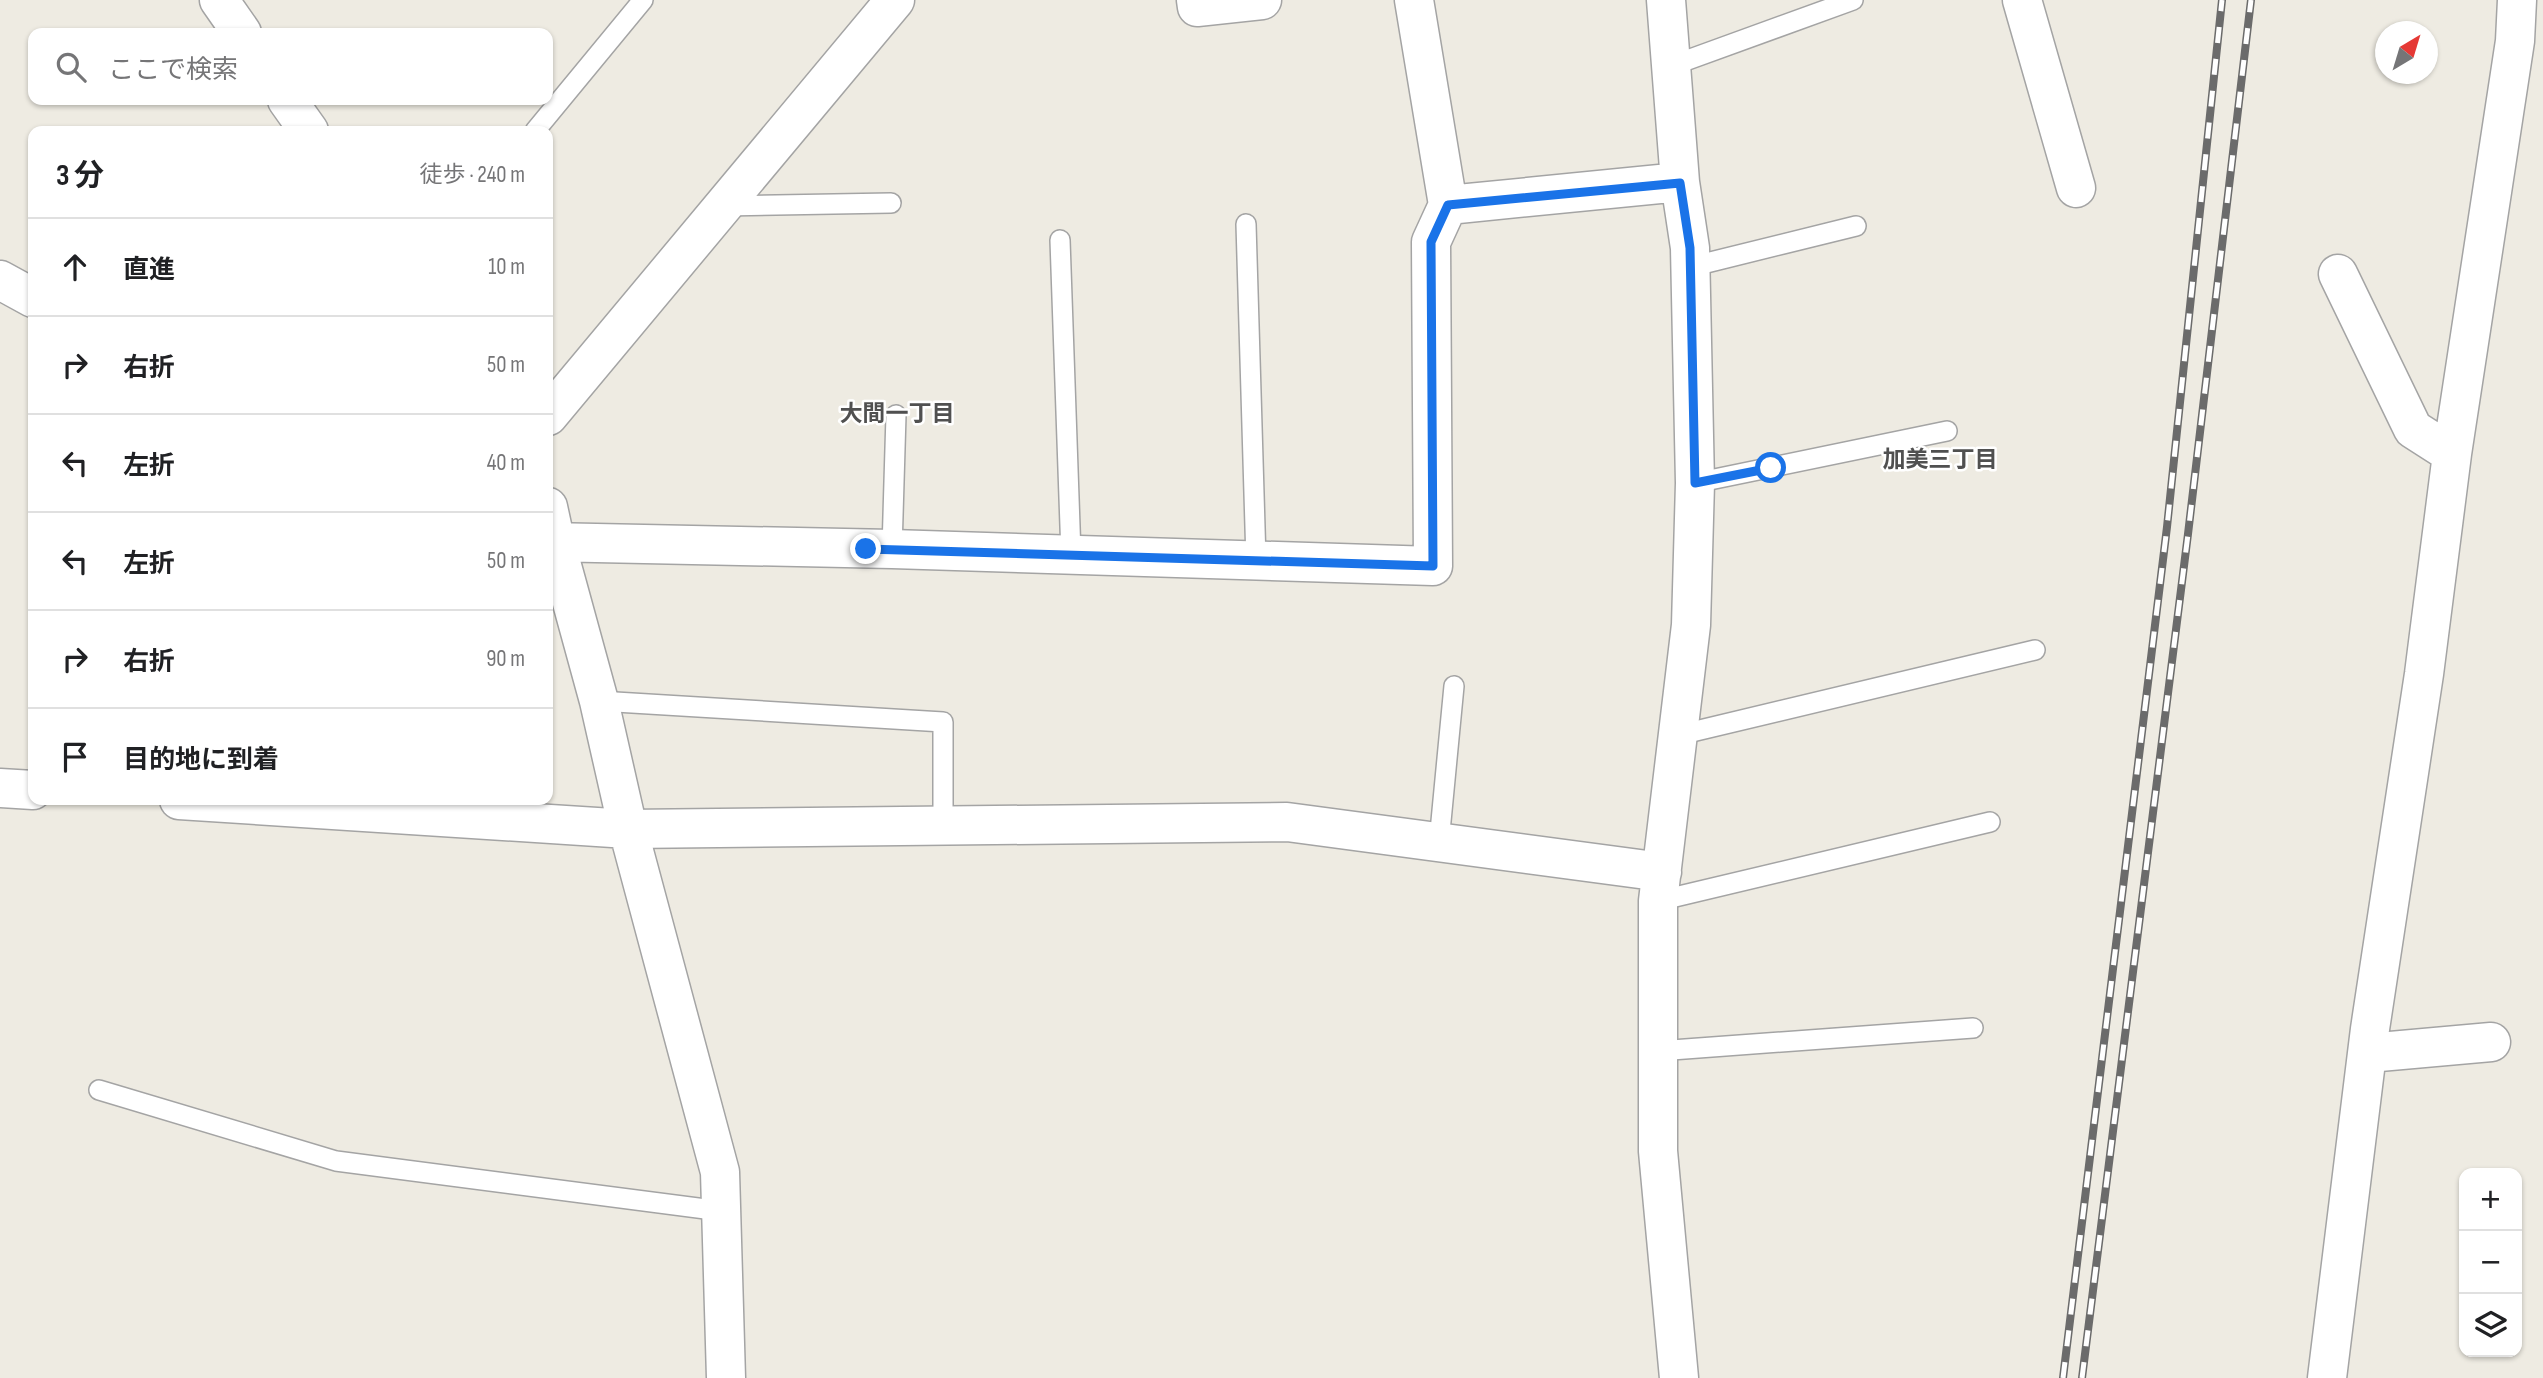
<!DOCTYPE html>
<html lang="ja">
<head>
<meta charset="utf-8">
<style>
  body { margin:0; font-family:"Sofia Sans Condensed","Noto Sans JP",sans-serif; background:#f2f2f2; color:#202124 }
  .controls { position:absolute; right:21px; bottom:21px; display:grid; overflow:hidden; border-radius:14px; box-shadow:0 2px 5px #0004 }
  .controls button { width:63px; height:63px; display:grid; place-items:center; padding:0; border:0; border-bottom:2px solid #e0e0e0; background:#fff; color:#202124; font:35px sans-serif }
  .compass { position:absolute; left:2375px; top:21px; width:63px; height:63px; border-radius:50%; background:#fff; box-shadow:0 2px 5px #0004; rotate:38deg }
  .stop { position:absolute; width:21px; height:21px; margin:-16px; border:5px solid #1a73e8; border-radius:50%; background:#fff }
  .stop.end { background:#1a73e8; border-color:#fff; box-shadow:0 2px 7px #0008 }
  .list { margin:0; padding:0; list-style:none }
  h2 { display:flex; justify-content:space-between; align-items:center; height:91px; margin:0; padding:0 28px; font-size:30px }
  h2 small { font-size:23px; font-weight:400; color:#757577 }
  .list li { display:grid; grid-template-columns:46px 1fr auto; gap:21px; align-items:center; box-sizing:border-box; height:98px; padding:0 28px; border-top:2px solid #e0e0e0 }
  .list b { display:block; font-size:26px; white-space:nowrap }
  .list em { font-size:23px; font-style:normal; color:#757577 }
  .icon { flex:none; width:38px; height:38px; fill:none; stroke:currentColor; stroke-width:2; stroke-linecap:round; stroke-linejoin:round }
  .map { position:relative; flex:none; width:2543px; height:1378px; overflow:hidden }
  .search { position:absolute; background:#fff; box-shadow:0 2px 5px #0004; left:28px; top:28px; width:525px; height:77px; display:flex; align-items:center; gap:18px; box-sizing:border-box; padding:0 24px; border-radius:14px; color:#757577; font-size:26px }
  .panel { position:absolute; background:#fff; box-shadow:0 2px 5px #0004; left:28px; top:126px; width:525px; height:679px; border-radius:14px }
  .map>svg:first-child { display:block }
</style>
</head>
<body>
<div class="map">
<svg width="2543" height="1378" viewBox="0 0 2543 1378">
  <rect width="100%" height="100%" fill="#eeebe2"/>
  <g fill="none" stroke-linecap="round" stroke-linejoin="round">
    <g stroke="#a4a4a4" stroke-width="22">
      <path id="service" d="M1671,66L1853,0
        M535,131L643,0
        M723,206L891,203
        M1246,224L1256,561
        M1060,240L1071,555
        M1690,267L1856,226
        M1695,483L1947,431
        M892,549L896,415
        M599,701L943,722V825
        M1679,735L2035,650
        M1439,842L1454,686
        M1658,901L1990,822
        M1658,1051L1973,1028
        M99,1090L336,1161L721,1211"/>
    </g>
    <g stroke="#a4a4a4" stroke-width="41">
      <path id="minor" d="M219,0L242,33
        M1196,0L1197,7L1262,0
        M1414,0L1448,205
        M1666,0L1680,182L1690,248L1695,483L1691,625L1658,901V1151L1679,1378
        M2022,0L2076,188
        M287,100L309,131
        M2338,274L2413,429L2452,454
        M0,280L33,298
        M548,416L895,0
        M548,507L556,544L599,701L628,829L720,1172L726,1378
        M548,542L892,549L1433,566L1431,242L1448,205L1680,182
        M0,788L33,790
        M179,800L628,829L1287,822L1662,872
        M2368,1053L2491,1042
        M2327,1378L2370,1029L2424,674L2452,454L2515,41L2517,0"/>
    </g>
    <use href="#service" stroke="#fff" stroke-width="19"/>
    <use href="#minor" stroke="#fff" stroke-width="38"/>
    <g stroke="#6b6b6b" stroke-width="8">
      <path id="rail" d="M2063,1378L2167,527L2222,0
        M2082,1378L2188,534L2251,0"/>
    </g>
    <use href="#rail" stroke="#fff" stroke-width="5" stroke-dasharray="16" stroke-linecap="butt"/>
  </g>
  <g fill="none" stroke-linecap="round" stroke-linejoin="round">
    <path stroke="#1a73e8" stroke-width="9" d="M866,549L1433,566L1431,242L1448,205L1680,183L1690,248L1695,483L1771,468"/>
  </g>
  <g text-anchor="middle" stroke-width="5" stroke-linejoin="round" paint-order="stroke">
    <g font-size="23" font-weight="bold" fill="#505050" stroke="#fff">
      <text x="897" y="421">大間一丁目</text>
      <text x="1940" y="467">加美三丁目</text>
    </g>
  </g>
</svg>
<div class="controls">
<button>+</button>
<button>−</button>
<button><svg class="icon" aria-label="layers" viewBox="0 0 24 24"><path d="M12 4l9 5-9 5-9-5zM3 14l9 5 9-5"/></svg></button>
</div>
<svg class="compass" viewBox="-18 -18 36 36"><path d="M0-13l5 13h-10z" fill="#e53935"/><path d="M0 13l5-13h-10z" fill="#757577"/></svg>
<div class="stop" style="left:1771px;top:468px"></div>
<div class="stop end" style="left:866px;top:549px"></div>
<div class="search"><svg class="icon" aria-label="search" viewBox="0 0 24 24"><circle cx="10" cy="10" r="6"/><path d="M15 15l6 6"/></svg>ここで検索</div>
<section class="panel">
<h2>3 分<small>徒歩 · 240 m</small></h2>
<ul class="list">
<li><svg class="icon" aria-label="ahead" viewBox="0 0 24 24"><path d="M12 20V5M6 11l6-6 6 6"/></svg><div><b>直進</b></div><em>10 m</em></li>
<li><svg class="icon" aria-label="right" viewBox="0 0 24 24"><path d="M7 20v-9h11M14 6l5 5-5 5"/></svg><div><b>右折</b></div><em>50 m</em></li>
<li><svg class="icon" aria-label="left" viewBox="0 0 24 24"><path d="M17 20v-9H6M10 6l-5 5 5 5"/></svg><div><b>左折</b></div><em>40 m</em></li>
<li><svg class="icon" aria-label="left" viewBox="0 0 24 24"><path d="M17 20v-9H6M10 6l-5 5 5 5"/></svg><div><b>左折</b></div><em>50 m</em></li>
<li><svg class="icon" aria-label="right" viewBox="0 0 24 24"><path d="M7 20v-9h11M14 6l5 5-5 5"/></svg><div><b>右折</b></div><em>90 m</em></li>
<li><svg class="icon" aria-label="arrive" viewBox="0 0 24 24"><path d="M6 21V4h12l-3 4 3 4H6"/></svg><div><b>目的地に到着</b></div></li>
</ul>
</section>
</div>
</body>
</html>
